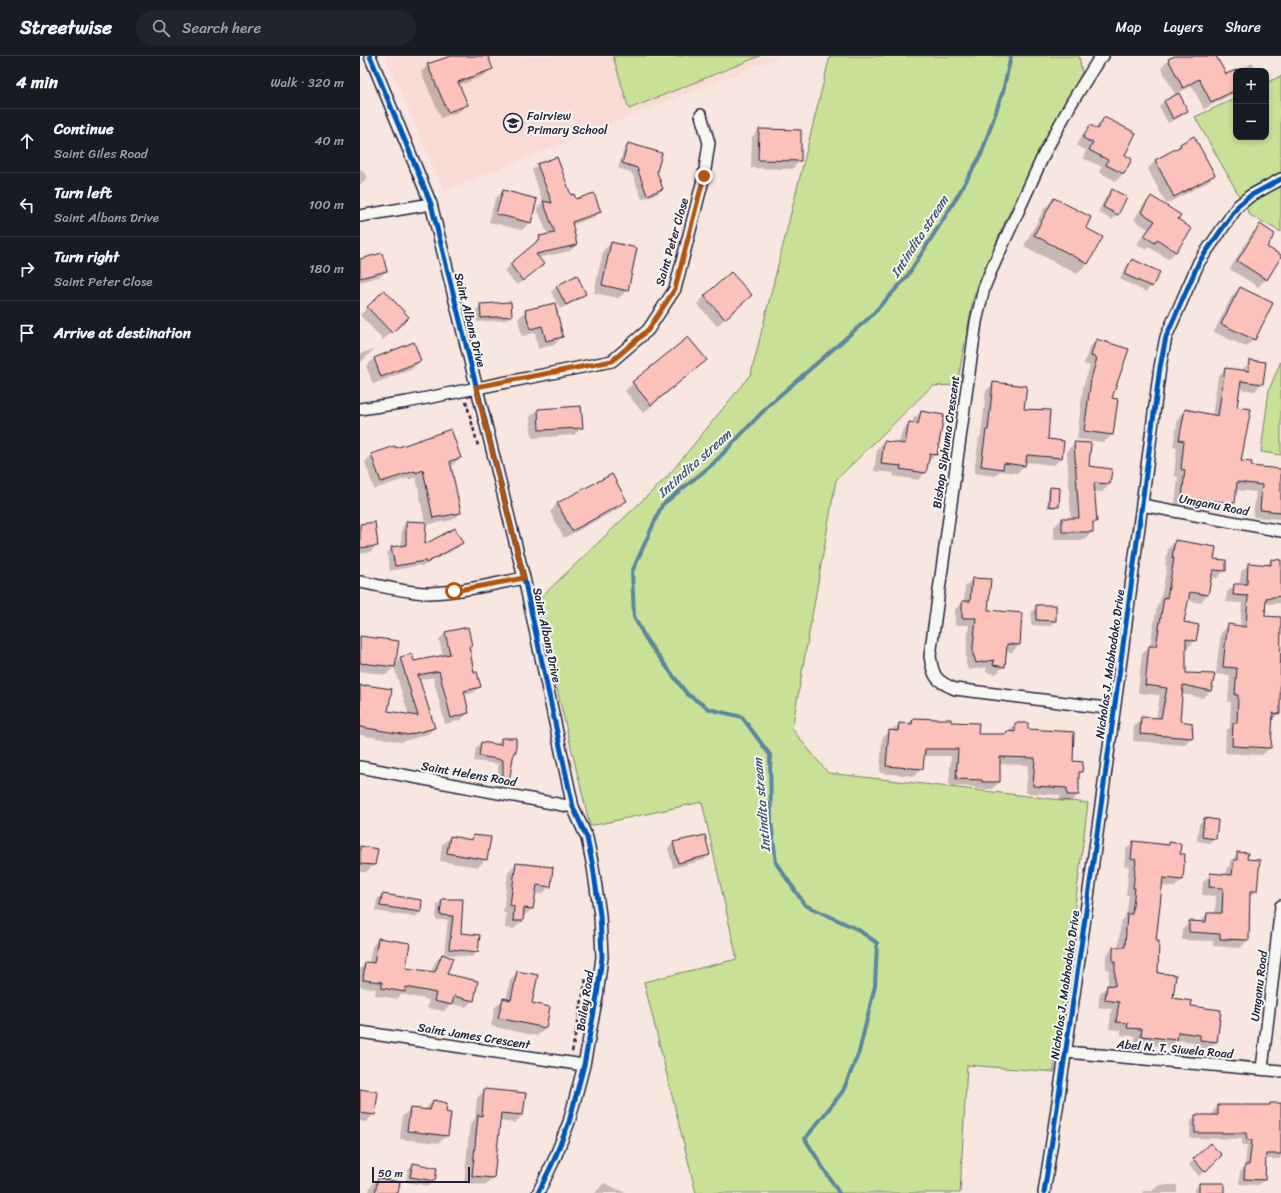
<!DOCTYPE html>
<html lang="en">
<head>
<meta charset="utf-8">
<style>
  body { margin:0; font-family:Sriracha,sans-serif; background:#20242c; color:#f1f3f6 }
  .controls { position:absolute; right:12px; top:12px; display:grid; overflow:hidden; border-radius:8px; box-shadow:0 2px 6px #0003 }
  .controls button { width:36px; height:36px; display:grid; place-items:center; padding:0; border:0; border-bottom:1px solid #363941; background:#171b24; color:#f1f3f6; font:20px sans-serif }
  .scale { position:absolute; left:12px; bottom:10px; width:98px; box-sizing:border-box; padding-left:4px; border:2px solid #22223b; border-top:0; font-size:11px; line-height:14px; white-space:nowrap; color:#22223b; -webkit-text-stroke:3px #f6f6f2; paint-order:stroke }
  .stop { position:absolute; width:12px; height:12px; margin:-9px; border:3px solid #b45309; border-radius:50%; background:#fff }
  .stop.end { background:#b45309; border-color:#fff; box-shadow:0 1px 4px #0008 }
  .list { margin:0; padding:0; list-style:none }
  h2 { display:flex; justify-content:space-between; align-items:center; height:52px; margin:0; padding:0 16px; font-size:17px }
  h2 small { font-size:13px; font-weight:400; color:#9ea1a6 }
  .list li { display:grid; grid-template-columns:26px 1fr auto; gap:12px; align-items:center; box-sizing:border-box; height:64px; padding:0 16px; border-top:1px solid #363941 }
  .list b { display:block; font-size:15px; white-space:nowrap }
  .list p { margin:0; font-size:13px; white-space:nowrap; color:#9ea1a6 }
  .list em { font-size:13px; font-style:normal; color:#9ea1a6 }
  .icon { flex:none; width:22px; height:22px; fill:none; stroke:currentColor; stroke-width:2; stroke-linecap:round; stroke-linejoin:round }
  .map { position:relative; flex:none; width:921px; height:1137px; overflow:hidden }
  header { display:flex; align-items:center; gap:24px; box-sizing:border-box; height:56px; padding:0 20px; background:#171b24; border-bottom:1px solid #363941 }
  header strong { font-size:19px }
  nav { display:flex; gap:22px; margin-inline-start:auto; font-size:14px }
  .search { width:280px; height:36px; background:#20242c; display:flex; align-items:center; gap:10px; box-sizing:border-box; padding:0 14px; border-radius:22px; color:#9ea1a6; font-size:15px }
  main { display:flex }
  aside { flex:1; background:#171b24 }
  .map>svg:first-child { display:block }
</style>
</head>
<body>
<header>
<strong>Streetwise</strong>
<div class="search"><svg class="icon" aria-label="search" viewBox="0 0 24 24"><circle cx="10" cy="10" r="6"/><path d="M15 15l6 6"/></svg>Search here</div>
<nav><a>Map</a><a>Layers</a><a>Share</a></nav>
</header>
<main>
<aside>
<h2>4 min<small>Walk · 320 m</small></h2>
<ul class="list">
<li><svg class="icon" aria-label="ahead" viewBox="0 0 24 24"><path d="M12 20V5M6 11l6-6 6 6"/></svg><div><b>Continue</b><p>Saint Giles Road</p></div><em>40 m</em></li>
<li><svg class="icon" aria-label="left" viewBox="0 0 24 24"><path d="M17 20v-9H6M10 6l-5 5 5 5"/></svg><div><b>Turn left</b><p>Saint Albans Drive</p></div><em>100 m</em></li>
<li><svg class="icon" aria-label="right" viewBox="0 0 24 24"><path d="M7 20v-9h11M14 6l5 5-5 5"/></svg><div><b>Turn right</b><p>Saint Peter Close</p></div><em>180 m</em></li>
<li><svg class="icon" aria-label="arrive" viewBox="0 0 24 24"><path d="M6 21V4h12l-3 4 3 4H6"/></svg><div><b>Arrive at destination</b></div></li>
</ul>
</aside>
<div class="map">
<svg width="921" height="1137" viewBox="0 0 921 1137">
  <rect width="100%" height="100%" fill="#f8e6e1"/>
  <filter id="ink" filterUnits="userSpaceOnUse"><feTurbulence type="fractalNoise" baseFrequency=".025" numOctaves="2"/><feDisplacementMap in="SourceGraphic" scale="8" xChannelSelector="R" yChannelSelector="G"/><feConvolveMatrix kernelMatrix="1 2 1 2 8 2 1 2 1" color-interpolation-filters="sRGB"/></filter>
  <g filter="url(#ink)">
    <path fill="#f9dbd5" d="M25,0H421L84,135Z"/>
    <path fill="#c9e197" stroke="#768269" d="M253,0H400L269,53Z
      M470,0H719L722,17L677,99L643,170L613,243L597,329L572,330L476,424L432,673L468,717L728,747L694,1016L607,1009L600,1137H336L284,926L377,903L342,746L230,770L176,546L308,420L391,318Z
      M921,20V176L890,159L835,61L876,42V81H906V27Z
      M921,305V399L901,396L909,334Z"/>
    <path fill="#0003" d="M91,0H127L131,13L124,20L99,29L107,48L100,55L81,62L61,16L68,9Z
      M817,0H855L865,20L893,7L896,15H876V36L844,53L832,30L818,37L827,55L822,60L808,67L799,50L804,45L816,40L801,12L809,4Z
      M744,62L764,100L771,103L763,118L756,125L739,116L742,111L723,102L726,94L717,90L723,77L730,70L735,73L737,69Z
      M399,74L440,105L432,113L391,112L392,81Z
      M834,82L854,119L846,127L806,148L788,113L795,105L814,95L820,89Z
      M269,88L296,116L302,133L297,138L282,143L272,117L258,112L264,93Z
      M178,109L215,145L240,156L234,161L212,169L216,189L210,195L177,202L176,213L159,228H156L144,215L174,189V187L180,181L188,179L177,152L183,146L172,114Z
      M0,112L8,121L0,129Z
      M752,134L757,158L752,164L738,156L747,139Z
      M143,135L170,166L162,174L129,166L135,143Z
      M791,141L817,163L816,196L808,203L789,191L786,194L777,188L788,173L774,164L783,149Z
      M694,143L724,173L728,207L717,218L664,190L684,153Z
      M900,170L906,191V223L898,231L870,213L892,177Z
      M251,187L267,234L259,242L234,237L243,195Z
      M0,204L26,215L21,220L0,226Z
      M772,204L798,216L791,230L786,236L760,223L767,209Z
      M196,231L225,238L220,243L200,253L191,236Z
      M880,232L894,283L886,291L854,276L872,240Z
      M24,236L48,261L23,284L0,259Z
      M391,239L357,270L337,248L345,240Z
      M121,249L151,259L146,264L117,266L116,254Z
      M166,255L202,281L194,289L178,293L175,277L162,280L158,263Z
      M328,282L346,304L338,311L283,357L265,335L273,327Z
      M737,284L751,343L752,379L744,386L717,383L723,331L730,310L724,308L729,292Z
      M14,293L0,307V298Z
      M14,303L60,305L52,313L13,328L6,310Z
      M890,306L902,327L895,335L878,333L876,351L879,405L890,411L921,414V463L893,461L896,436L876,434L874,447L867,454L815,449L818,421L814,420L817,392L813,391L818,362L825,354L852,360L858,320L866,313L883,315V313Z
      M633,328L663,354L701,402L694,409L665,406L664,410L657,417L640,415L635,420L614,417L619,382L621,380L626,335Z
      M178,354L222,371L214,379L172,382L170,361Z
      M561,356L576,398L568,406L565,417L558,424L533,420L534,417L514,415L517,394L524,386L539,388L542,375L549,367L553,368V363Z
      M715,387L728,411L751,413L750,428L742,436L734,435L736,465L732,469V476L724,484H694V471L702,463H711L707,395Z
      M35,393L100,401L93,409H90L100,457L92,464L65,469L64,490L102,487L97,492L61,511L60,509L30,515L27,497L32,492L41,491L42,471L47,466L65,467L56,421L49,424L48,422L14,433L5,406L12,399Z
      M251,419L265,445L258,453L204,482L190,456L197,448Z
      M691,432L698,450L695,452H687L688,434Z
      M0,469L17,489L10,496L0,498Z
      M815,485L853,504L865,514L857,522L851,521L847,539L840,547L827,544L823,567L835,585L827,592H825V618L851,635L843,642L821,638L819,666L832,681L824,689L773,685L774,669L782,662L796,663L800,639L778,637L782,598L790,590L797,550L800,546L807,510L805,509L808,493Z
      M911,504L921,505V547L905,548L904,561L921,562V629L919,657L911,665L910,692L902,699L865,697L866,675L870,671L871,646H868L870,619L856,618L858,599L861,577L869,569L880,571L882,547L866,546L867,536L875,529H880L881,516L889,508L906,510Z
      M612,523L627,555L659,589L652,596H645L644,610L636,618L626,616L627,611L608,614L606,607V599L609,569H595V553L604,546L605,531Z
      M677,550L695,565L690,570L671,569L672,555Z
      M85,577L111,589L108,593L113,617L120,630L113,637L104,639L108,657L101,664L85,668L73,621L59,624L74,672L68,678L41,686L0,679V630L4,631L6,630L27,656L49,660L34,611L26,619L0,615V581L35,608L40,602L54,606L83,600L79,584Z
      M553,663L590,667L617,678L645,679L648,677V675L656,668L667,674L712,706L721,716L718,719V739L710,746H700V739L666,737L668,709L639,708V726L632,733H615V731L589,730L591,700H563L562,712L555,720L520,717L522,682L539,668H548Z
      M141,683L155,696L152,698L148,726L143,731H138V708L114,705L116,692L121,687L136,689Z
      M844,763L855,782L850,787L837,785L839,768Z
      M114,780L126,803L118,811L80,805L82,789L90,781L109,785Z
      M773,786L807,790L810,788L819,799H824L822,824L814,831L801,830L795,886L797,918L812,943L830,951L856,986L849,993L833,991L834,986L816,984L809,991L775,987V980L761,979V974L749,973L752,953L738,951L740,937L748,930L749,913H746V899L753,892H758L761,866L766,860L769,839H766L769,811L764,810L766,793Z
      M313,787L349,799L344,804L313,812L308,792Z
      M0,791L14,809L6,816H0Z
      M878,798L886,804L896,835L889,841L888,884L880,892L853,890V885L822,884V874L830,866L839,867L847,858H855L856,840L842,839L843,826L851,818L866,819V813L870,809V805Z
      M156,808L190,830L182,838L174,837L172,853L164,860H163L162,865L154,873L145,872L146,857H143L148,816Z
      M22,839L60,856L55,861L15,855L17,844Z
      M82,844H102L100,878L117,896L112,901L84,898L88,864H76L77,849Z
      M19,883L45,913L71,916L75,906L82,899L85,919L113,944L106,951L91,948L84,955L67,952L69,944L41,938L37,943L15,939L16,933L0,931V913L6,907H9L12,890Z
      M158,916L171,948L185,972L177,980L131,970L135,951L143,944H146L150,924Z
      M921,975V989H920Z
      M0,1034L14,1058L6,1066L0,1065Z
      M125,1034L162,1059L155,1067L139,1065L133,1122L126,1129L104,1127L110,1068L115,1063L117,1042Z
      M73,1045L87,1079L79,1087L40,1083L42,1061L50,1053L65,1055V1053Z
      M910,1048H921V1101L919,1103H905L904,1124L899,1129L879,1128L880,1116L885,1111L887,1089H882V1083L830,1082L831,1065L836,1060H853V1055L858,1050H909Z
      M850,1088L861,1099L839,1120L829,1109Z
      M53,1109L74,1125L69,1130L46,1126L48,1114Z
      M18,1123L37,1137H9L10,1131Z
      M244,1127L266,1137H235Z
      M840,1128L863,1137H835V1133Z
      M799,1129H817V1137H782L783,1135H792Z"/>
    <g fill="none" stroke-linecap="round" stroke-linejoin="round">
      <path stroke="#5d86a1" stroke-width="4" d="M479,1137L445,1083L483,1035L499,996L515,930L517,887L497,873L445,849L416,807L411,765L410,699L382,661L349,653L327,638L287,585L274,561L272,516L302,449L353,408L411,347L510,261L546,222L591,151L621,99L643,35L651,0"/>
    </g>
    <path fill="#fcc1ba" stroke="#22223b" d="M91,0H128L133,13L98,26L108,49L88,56L67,8Z
      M815,0H856L866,18L876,14V34L851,46L839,23L823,32L808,3Z
      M819,37L828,55L813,63L804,45Z
      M744,61L776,77L765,99L772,103L764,118L746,109L748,104L729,94L733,87L723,82L730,69L738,73Z
      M399,73L441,74V105L398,104Z
      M834,80L855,119L814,141L795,104L821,90L820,88Z
      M268,87L302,97L297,116L303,133L287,139L277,112L262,107Z
      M197,101L211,139L214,138L216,143L234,137L241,156L212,166L217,189L176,198L184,208L163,225L150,208L180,183L179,180L195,177L183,145L192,147L177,108Z
      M752,133L767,141L758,159L743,151Z
      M143,134L177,143L171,167L136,158Z
      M791,140L821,159L818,163L832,173L816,196L797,183L795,187L784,180L795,165L781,156Z
      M694,142L731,161L726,172L743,181L728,208L674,179Z
      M900,168L915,178L907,191L921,199V201L907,224L877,205Z
      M251,186L277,192L268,235L242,229Z
      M22,197L27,215L0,222V203Z
      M772,203L800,216L792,231L764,218Z
      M371,216L392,239L365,263L344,240Z
      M217,219L226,238L206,249L196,230Z
      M880,231L913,247L895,284L861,268Z
      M24,234L49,261L32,277L7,251Z
      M151,246L152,260L121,262L120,248Z
      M195,247L203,281L186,285L182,270L170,273L165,254Z
      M328,281L347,304L291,349L272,326Z
      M736,283L769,293L752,342L758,343L753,379L724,375L731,323L737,302L731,300Z
      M54,286L61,305L21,321L14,302Z
      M890,304L906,306L903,328L881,325L877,351L891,353L881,405L892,406L891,410L921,413V456L900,454L902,429L877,426L875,447L822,442L825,414L821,413L824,385L819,384L825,353L858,360L865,312L889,315Z
      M633,326L667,330L664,353L690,354L688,383L704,385L702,402L667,399L665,410L644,407L643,413L621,410L626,374H628Z
      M221,350L223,372L179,374L178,353Z
      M561,355L584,359L577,399L570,398L566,417L540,413L541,410L521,408L524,385L545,388L549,366L558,368Z
      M91,373L101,402L90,405L101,457L73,462L63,414L56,417L55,415L21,426L11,398L35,390L36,392Z
      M714,386L731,387L729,410L752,413L750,428L734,427L737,466H733V476H702V462H719Z
      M252,418L267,445L212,475L197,447Z
      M690,431L700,432L699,451L689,450Z
      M46,465L66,466L65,488L95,472L103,487L66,507L65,505L35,510L31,491L46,489Z
      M15,466L18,490L0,492V468Z
      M815,484L856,491L854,503L866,504V515L853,514L848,539L830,536L824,566L839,569L836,585L826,583V617L855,618L851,635L823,629L820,665L832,667L833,682L780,678L781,661L801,662L807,632L785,629L789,590H796L804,541L807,542L814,502H812Z
      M911,503L921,504V540L906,542L905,560L921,561L920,658L913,657L911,692L872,690L873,667H877L878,639H875L877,612L863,611L865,590L868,568L886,571L888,540L873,539L874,528H887L888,507L911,509Z
      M612,522L631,523L628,554L662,557L660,589L647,588L645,611L633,609L634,604L616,607L614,600H613V591L616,562H602V545H610Z
      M676,549H696V565L676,564Z
      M108,571L112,590H109L114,616H117L121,631L104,635L109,657L91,662L79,615L58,619L75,672L48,679L0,671V629L5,631V629L32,633L28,655L58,660L40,601L52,598L54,605L90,598L85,576Z
      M0,580L39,585L35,611L0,607Z
      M553,662L577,663H591V666L619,667L618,678H646L647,675L655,676V667H668V673L714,676L713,705L723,706L722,716H719V739H707V732L673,730L675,702L640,701V726H622V724L596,723L598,693H565L563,713L526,710L529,674L538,675L539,667L552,668Z
      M141,682H156V696H154L149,726H143V704L119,700L121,686L141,689Z
      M844,762L858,764L856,783L842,781Z
      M113,779L131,781L127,804L87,797L90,780L112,784Z
      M345,779L350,799L318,807L313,786Z
      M773,785L809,789V786L821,788L820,798H825L823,824L803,822L796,885H799L798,917L816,919L813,942L832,945L831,950L861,954L857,986L840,984V979L818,976L817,984L781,980L782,973L767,972L768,967L756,966L759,946L745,944L747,929L755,930V906H753V891H765L767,858H772L775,832H773L776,804L771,803Z
      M0,790L18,793L15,809L0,808Z
      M877,796L888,797L887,803L900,804L897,835H890L889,884L860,883V878L829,876V865L846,866L847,857H862L863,832L849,831L850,817L872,819L874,804H877Z
      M156,807L193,811L191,831L177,829L173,853L164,852L163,865H153L154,850L150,849Z
      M22,838L62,844L61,856L20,850Z
      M82,843H103L101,877L120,879L118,896L89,893L93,860L80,859Z
      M18,882L50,887L46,912L75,916L82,898L93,902L87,918L118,925L114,945L94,940L92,949L74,945L76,937L46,931L45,936L22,932V926L3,924L5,906L14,907Z
      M157,915L178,919L172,947L190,951L186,972L138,962L143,942L151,944Z
      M0,1033L18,1036L15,1059L0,1057Z
      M124,1033L166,1037L163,1059L141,1057L134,1122L112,1120L118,1059L122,1060Z
      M73,1044L87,1047L86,1056L91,1057L88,1080L47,1075L50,1052L70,1054Z
      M910,1047H921V1098H906L905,1124L884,1123L885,1109H889L892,1084H887L886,1077H835V1059H858V1049H910Z
      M850,1087L862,1099L845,1116L833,1103Z
      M53,1107L77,1112L75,1125L50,1121Z
      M18,1122L40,1126L38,1137H15Z
      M839,1127H864V1137H839Z"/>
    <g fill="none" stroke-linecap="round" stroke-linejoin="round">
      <g stroke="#22223b" stroke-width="14">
        <path id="minor" d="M10,0L71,148L164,522L213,751L227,782L233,811L240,859L242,901L237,940L224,1009L209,1066L194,1104L178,1137
          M743,0L739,3L712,46L685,96L630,217L624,232L616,266L570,600C573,621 576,625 595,633L754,653
          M0,160L71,148
          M0,353L47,346L252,305L288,274L315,233L344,120L349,87L341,59
          M782,449L921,475
          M0,526C23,530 47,537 70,537C102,536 133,528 164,522
          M0,711L213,751
          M0,976L224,1009
          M706,996L921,1015
          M902,1013L921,850
          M684,1137C727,862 764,587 800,311L806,281L839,206L878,150L890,140L921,123"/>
      </g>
      <path stroke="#22223b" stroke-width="2.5" stroke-dasharray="4 3" stroke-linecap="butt" d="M106,345L118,390
        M212,996L226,923"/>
      <use href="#minor" stroke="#f6f6f2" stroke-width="11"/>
      <g stroke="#f6f6f2" stroke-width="8">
        <path id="cycleway" d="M10,0L71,148L164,522L213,751L227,782L233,811L240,859L242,901L237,940L224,1009L209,1066L194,1104L178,1137
          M684,1137C727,862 764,587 800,311L806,281L839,206L878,150L890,140L921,123"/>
      </g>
      <use href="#cycleway" stroke="#0057b8" stroke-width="5"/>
    </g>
  </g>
  <g fill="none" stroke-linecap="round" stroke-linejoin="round" filter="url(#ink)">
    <path stroke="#b45309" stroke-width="5" d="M94,535L164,522L116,331L252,305L288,274L315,233L344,120"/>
  </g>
  <defs>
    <g id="school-ring" transform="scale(1)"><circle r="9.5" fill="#f6f6f2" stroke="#22223b" stroke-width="1.5"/><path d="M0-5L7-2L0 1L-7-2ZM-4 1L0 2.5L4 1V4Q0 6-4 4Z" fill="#22223b"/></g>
  </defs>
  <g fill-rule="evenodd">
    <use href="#school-ring" x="153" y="67"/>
  </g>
  <g text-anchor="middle" stroke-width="4" stroke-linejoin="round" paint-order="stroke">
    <g font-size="12" fill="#22223b" stroke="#f6f6f2" text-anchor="start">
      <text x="167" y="64">Fairview<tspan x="167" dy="14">Primary School</tspan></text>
    </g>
    <g font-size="12" fill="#22223b" stroke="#f6f6f2">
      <text transform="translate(312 186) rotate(-74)" y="4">Saint Peter Close</text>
      <text transform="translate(110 264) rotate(76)" y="4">Saint Albans Drive</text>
      <text transform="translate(586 386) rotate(-82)" y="4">Bishop Siphuma Crescent</text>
      <text transform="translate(854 449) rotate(11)" y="4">Umganu Road</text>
      <text transform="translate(187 579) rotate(78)" y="4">Saint Albans Drive</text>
      <text transform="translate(750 608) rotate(-82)" y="4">Nicholas J. Mabhodoko Drive</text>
      <text transform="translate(109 718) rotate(10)" y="4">Saint Helens Road</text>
      <text transform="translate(705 929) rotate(-82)" y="4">Nicholas J. Mabhodoko Drive</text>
      <text transform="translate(899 930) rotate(-83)" y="4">Umganu Road</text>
      <text transform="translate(225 945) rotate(-81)" y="4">Bailey Road</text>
      <text transform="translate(114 980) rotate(9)" y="4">Saint James Crescent</text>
      <text transform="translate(815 993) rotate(5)" y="4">Abel N. T. Siwela Road</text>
    </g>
    <g font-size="13" font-style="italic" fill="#3f546e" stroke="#f6f6f2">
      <text transform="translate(559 180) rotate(-57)" y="5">Intindita stream</text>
      <text transform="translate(334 407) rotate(-42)" y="5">Intindita stream</text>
      <text transform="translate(401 749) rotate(-95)" y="5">Intindita stream</text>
    </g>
  </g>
</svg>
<div class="controls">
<button>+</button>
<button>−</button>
</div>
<div class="scale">50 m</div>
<div class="stop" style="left:94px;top:535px"></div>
<div class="stop end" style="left:344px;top:120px"></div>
</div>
</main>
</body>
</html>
